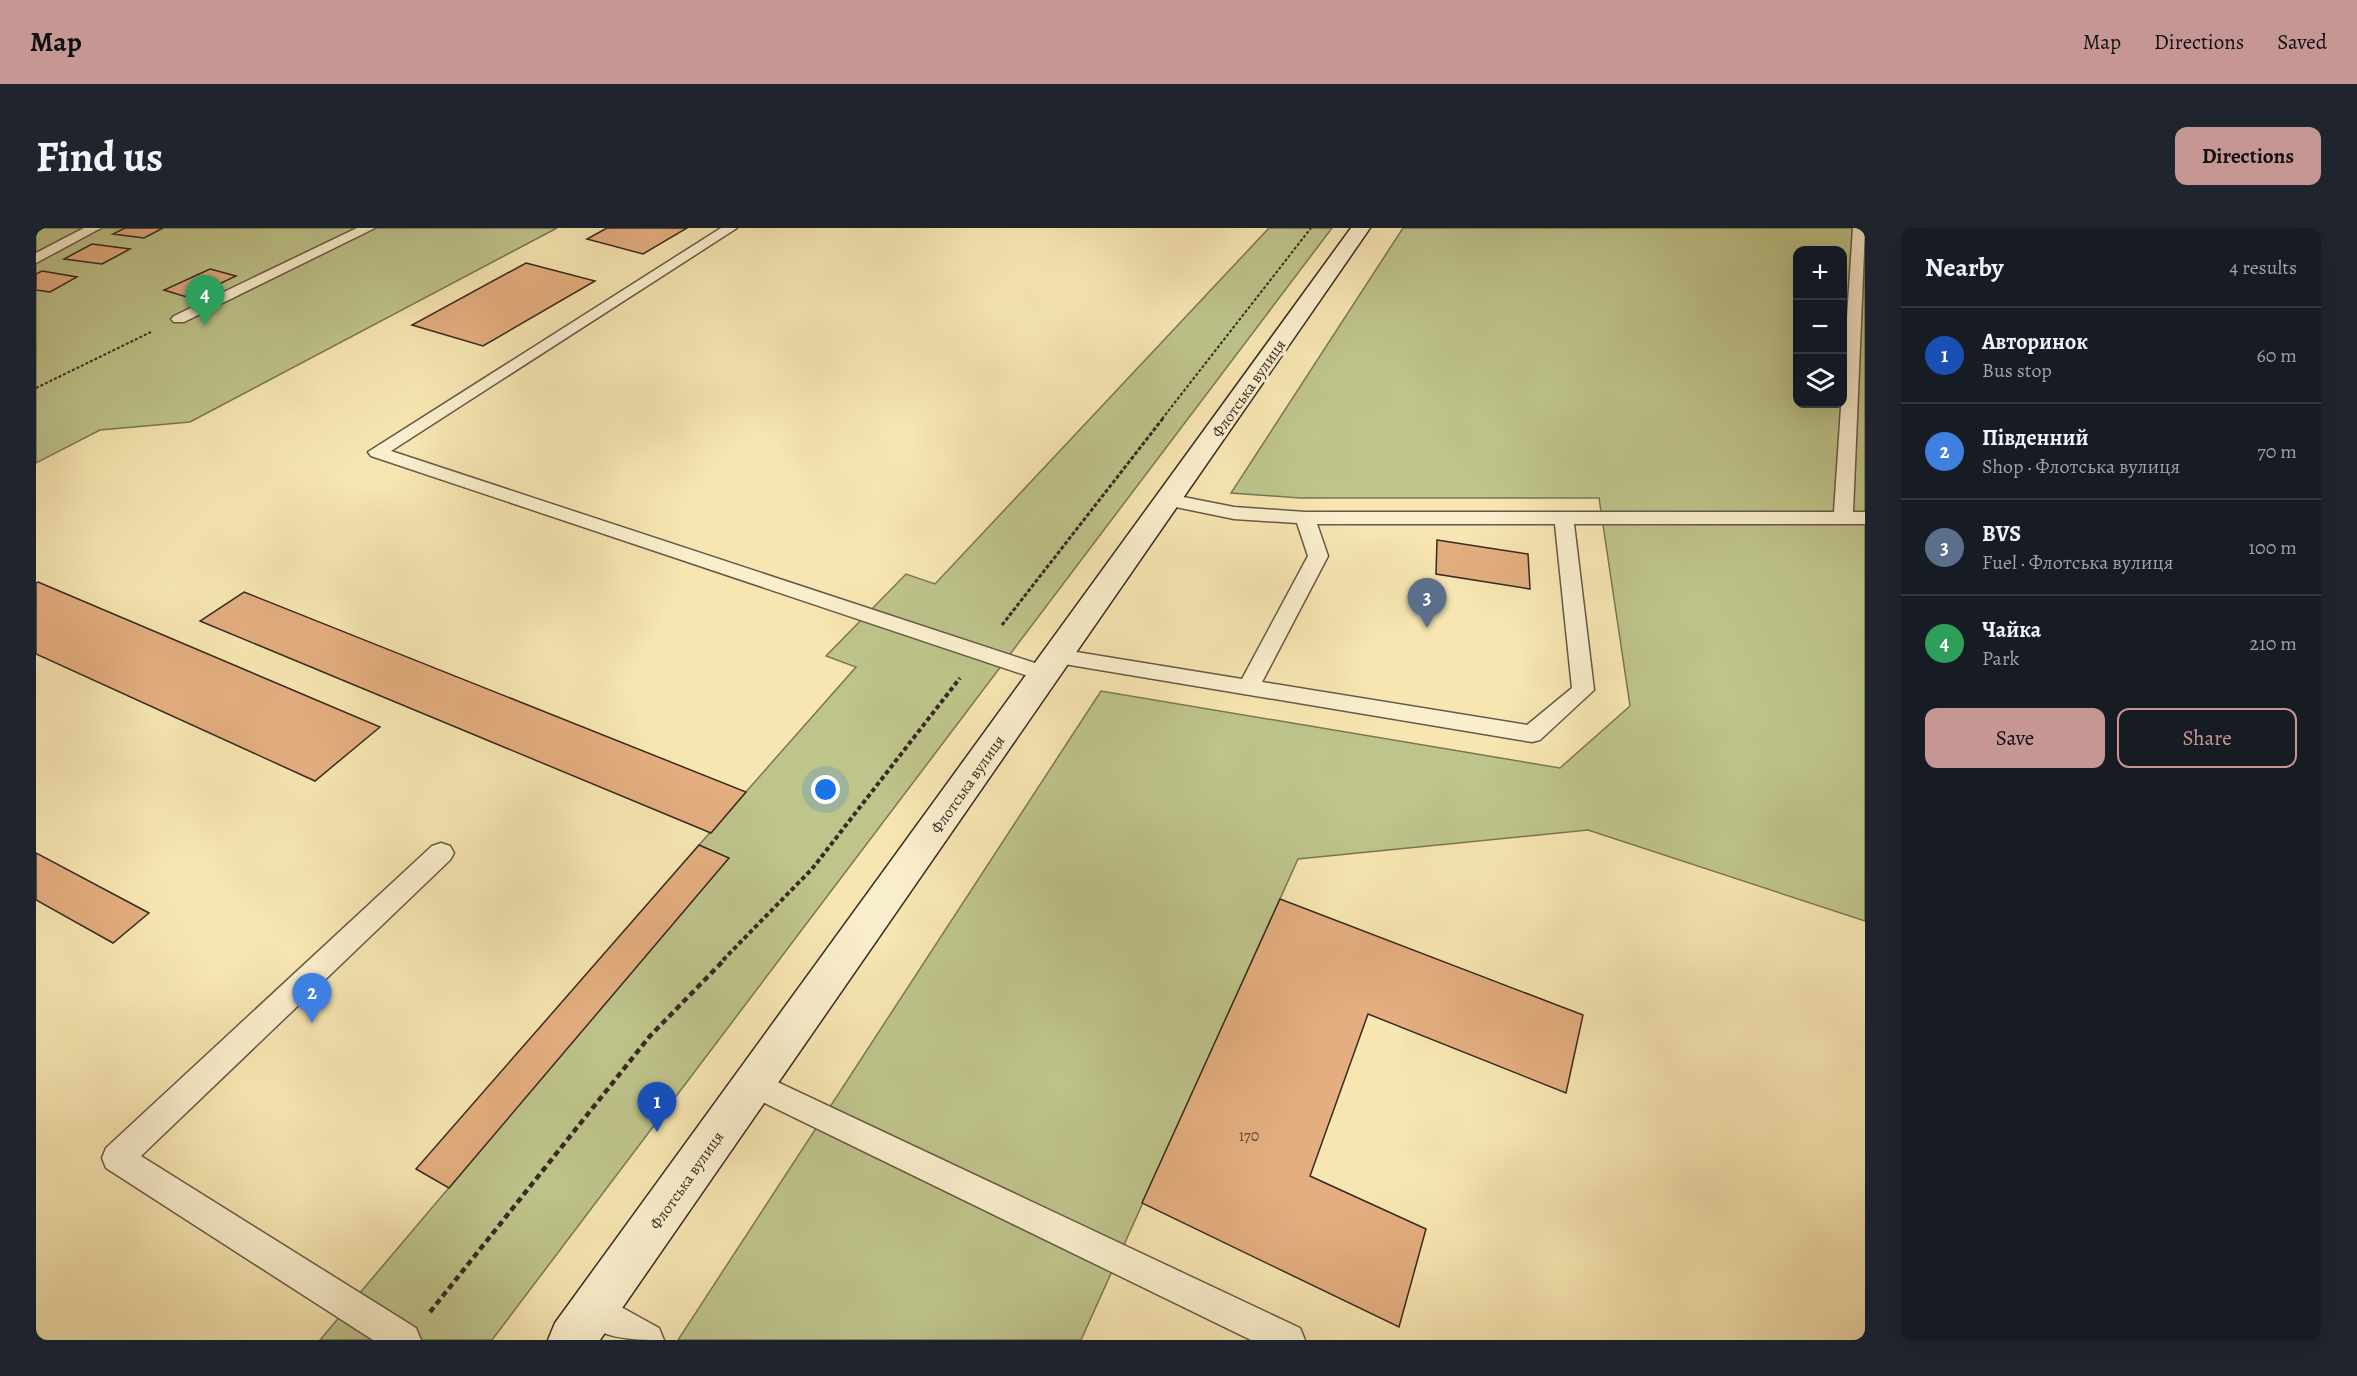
<!DOCTYPE html>
<html lang="en">
<head>
<meta charset="utf-8">
<style>
  body { margin:0; font-family:Alegreya,serif; background:#20242c; color:#f1f3f6 }
  .controls { position:absolute; right:18px; top:18px; display:grid; overflow:hidden; border-radius:12px; box-shadow:0 6px 24px #0002 }
  .controls button { width:54px; height:54px; display:grid; place-items:center; padding:0; border:0; border-bottom:2px solid #363941; background:#171b24; color:#f1f3f6; font:30px sans-serif }
  .you { position:absolute; left:790px; top:562px; width:21px; height:21px; margin:-15px; border:4px solid #fff; border-radius:50%; background:#1a73e8; box-shadow:0 0 0 9px #1a73e833 }
  .badge { display:grid; place-items:center; width:39px; height:39px; border-radius:50%; background:#c59692; color:#fff; font-size:20px; font-weight:700 }
  .pin { position:absolute; translate:-50% -50px; filter:drop-shadow(0 2px 3px #0008) }
  .pin::after { content:''; position:absolute; top:32px; width:21px; height:18px; background:inherit; clip-path:polygon(0 0,100% 0,50% 100%) }
  .list { margin:0; padding:0; list-style:none }
  h2 { display:flex; justify-content:space-between; align-items:center; height:78px; margin:0; padding:0 24px; font-size:26px }
  h2 small { font-size:20px; font-weight:400; color:#9ea1a6 }
  .list li { display:grid; grid-template-columns:39px 1fr auto; gap:18px; align-items:center; box-sizing:border-box; height:96px; padding:0 24px; border-top:2px solid #363941 }
  .list b { display:block; font-size:22px; white-space:nowrap }
  .list p { margin:0; font-size:20px; white-space:nowrap; color:#9ea1a6 }
  .list em { font-size:20px; font-style:normal; color:#9ea1a6 }
  .actions { display:flex; gap:12px; padding:18px 24px }
  .actions a { flex:1; padding:14px 0; border:2px solid #c59692; border-radius:12px; text-align:center; font-size:21px; color:#c59692 }
  .actions .main { background:#c59692; color:#111 }
  .icon { flex:none; width:33px; height:33px; fill:none; stroke:currentColor; stroke-width:2; stroke-linecap:round; stroke-linejoin:round }
  .map { position:relative; flex:none; width:1829px; height:1112px; overflow:hidden; border-radius:12px }
  header { display:flex; align-items:center; gap:36px; box-sizing:border-box; height:84px; padding:0 30px; background:#c59692; color:#111 }
  header strong { font-size:28px }
  nav { display:flex; gap:33px; margin-inline-start:auto; font-size:21px }
  .intro { display:flex; align-items:center; justify-content:space-between; box-sizing:border-box; height:144px; padding:0 36px }
  h1 { margin:0; font-size:42px }
  .button { padding:15px 27px; border-radius:12px; background:#c59692; color:#111; font-size:21px; font-weight:700 }
  main { display:flex; gap:36px; padding:0 36px }
  aside { flex:1; background:#171b24; border-radius:12px; box-shadow:0 6px 24px #0002 }
  .map>svg:first-child { display:block }
</style>
</head>
<body>
<header>
<strong>Map</strong>
<nav><a>Map</a><a>Directions</a><a>Saved</a></nav>
</header>
<div class="intro"><h1>Find us</h1><a class="button">Directions</a></div>
<main>
<div class="map">
<svg width="1829" height="1112" viewBox="0 0 1829 1112">
  <rect width="100%" height="100%" fill="#f7e6b2"/>
  <filter id="stains"><feTurbulence type="fractalNoise" baseFrequency=".00333" numOctaves="4"/><feColorMatrix values="0 0 0 0 .2 0 0 0 0 .09 0 0 0 0 .02 0 0 0 .5 -.17"/></filter>
  <radialGradient id="worn" r=".72"><stop offset=".6" stop-color="#630" stop-opacity="0"/><stop offset="1" stop-color="#630" stop-opacity=".3"/></radialGradient>
  <path fill="#bec48a" stroke="#7a7656" stroke-width="1.5" fill-rule="evenodd" d="M0,0H521L154,194L64,202L0,235Z
    M1233,0H1296L456,1112H284L692,630L663,617L820,439L790,428L870,346L899,356Z
    M1367,0H1829V693L1552,602L1262,631L1045,1112H642L1065,463L1524,540L1594,478L1563,270H1264L1195,265ZM1762,22H1806V176H1762Z"/>
  <path fill="#e4ae80" stroke="#372923" stroke-width="1.5" d="M89,0H127L108,10L77,6Z
    M571,0H651L607,26L551,11Z
    M56,16L94,21L66,36L28,31Z
    M490,35L559,53L447,118L376,97Z
    M174,41L200,48L154,70L128,62Z
    M6,43L41,49L14,64L0,62V46Z
    M1401,312L1492,326L1494,361L1400,346Z
    M2,354L344,499L279,553L0,426V355Z
    M208,364L710,564L675,605L164,393Z
    M663,617L693,630L413,960L380,941Z
    M0,625L113,685L77,715L0,672Z
    M1244,671L1547,787L1530,865L1332,786L1274,948L1390,1001L1363,1099L1106,975Z"/>
  <g fill="none" stroke-linecap="round" stroke-linejoin="round">
    <g stroke="#675847" stroke-width="3">
      <path id="lane" d="M48,0H65L0,35V25Z
        M321,0H339L148,94H138L135,91L138,88Z
        M685,0H701L355,223L1017,441L1020,446L1017,451L1009,453L1001,451L335,228L332,224Z
        M1817,0H1829L1817,284H1829V296H1538L1558,462L1504,512L1496,514L1022,435L1014,433L1011,428L1014,423L1022,421L1206,451L1272,328L1261,295L1198,291L1125,276L1123,272L1125,268L1132,266L1198,279L1269,284H1798ZM1281,296H1519L1536,460L1491,497L1226,454L1292,328Z
        M405,615L414,618L418,625L414,632L105,928L380,1100L385,1112H337L70,940L66,930L70,920L396,618Z
        M718,843L1264,1100L1269,1112H1215L708,865L703,856L708,847Z
        M558,1064L623,1100L628,1112C596,1112 556,1112 541,1081L546,1069Z"/>
    </g>
    <g stroke="#372923" stroke-width="3">
      <path id="secondary" d="M1315,0H1334L564,1112H512L519,1095Z"/>
    </g>
    <path stroke="#372923" stroke-width="2" stroke-dasharray="3 2" stroke-linecap="butt" d="M0,160L115,104
      M1126,191L1275,0"/>
    <path stroke="#372923" stroke-width="3" stroke-dasharray="4 2" stroke-linecap="butt" d="M966,397L1128,189"/>
    <path stroke="#372923" stroke-width="4" stroke-dasharray="4.5 3" stroke-linecap="butt" d="M687,732L776,641L924,450"/>
    <path stroke="#372923" stroke-width="4.5" stroke-dasharray="6 4" stroke-linecap="butt" d="M394,1084L614,808L689,731"/>
    <use href="#lane" fill="#faefcd" fill-rule="evenodd"/>
    <use href="#secondary" fill="#faefcd" fill-rule="evenodd"/>
  </g>
  <g text-anchor="middle" stroke-width="6" stroke-linejoin="round" paint-order="stroke">
    <g font-size="16" fill="#372923" stroke="#faefcd">
      <text transform="translate(1212 160) rotate(-55)" y="6">Флотська вулиця</text>
      <text transform="translate(931 556) rotate(-55)" y="6">Флотська вулиця</text>
      <text transform="translate(650 952) rotate(-55)" y="6">Флотська вулиця</text>
    </g>
    <g font-size="16" fill="#624a3a">
      <text x="1213" y="913">170</text>
    </g>
  </g>
  <rect width="100%" height="100%" filter="url(#stains)"/>
  <rect width="100%" height="100%" fill="url(#worn)"/>
</svg>
<div class="controls">
<button>+</button>
<button>−</button>
<button><svg class="icon" aria-label="layers" viewBox="0 0 24 24"><path d="M12 4l9 5-9 5-9-5zM3 14l9 5 9-5"/></svg></button>
</div>
<div class="you"></div>
<div class="pin badge" style="left:621px;top:904px;background:#1a4fb4">1</div>
<div class="pin badge" style="left:276px;top:795px;background:#3f7fe0">2</div>
<div class="pin badge" style="left:1391px;top:400px;background:#5c6f8a">3</div>
<div class="pin badge" style="left:169px;top:97px;background:#2e9e5b">4</div>
</div>
<aside>
<h2>Nearby<small>4 results</small></h2>
<ul class="list">
<li><span class="badge" style="background:#1a4fb4">1</span><div><b>Авторинок</b><p>Bus stop</p></div><em>60 m</em></li>
<li><span class="badge" style="background:#3f7fe0">2</span><div><b>Південний</b><p>Shop · Флотська вулиця</p></div><em>70 m</em></li>
<li><span class="badge" style="background:#5c6f8a">3</span><div><b>BVS</b><p>Fuel · Флотська вулиця</p></div><em>100 m</em></li>
<li><span class="badge" style="background:#2e9e5b">4</span><div><b>Чайка</b><p>Park</p></div><em>210 m</em></li>
</ul>
<div class="actions"><a class="main">Save</a><a>Share</a></div>
</aside>
</main>
</body>
</html>
